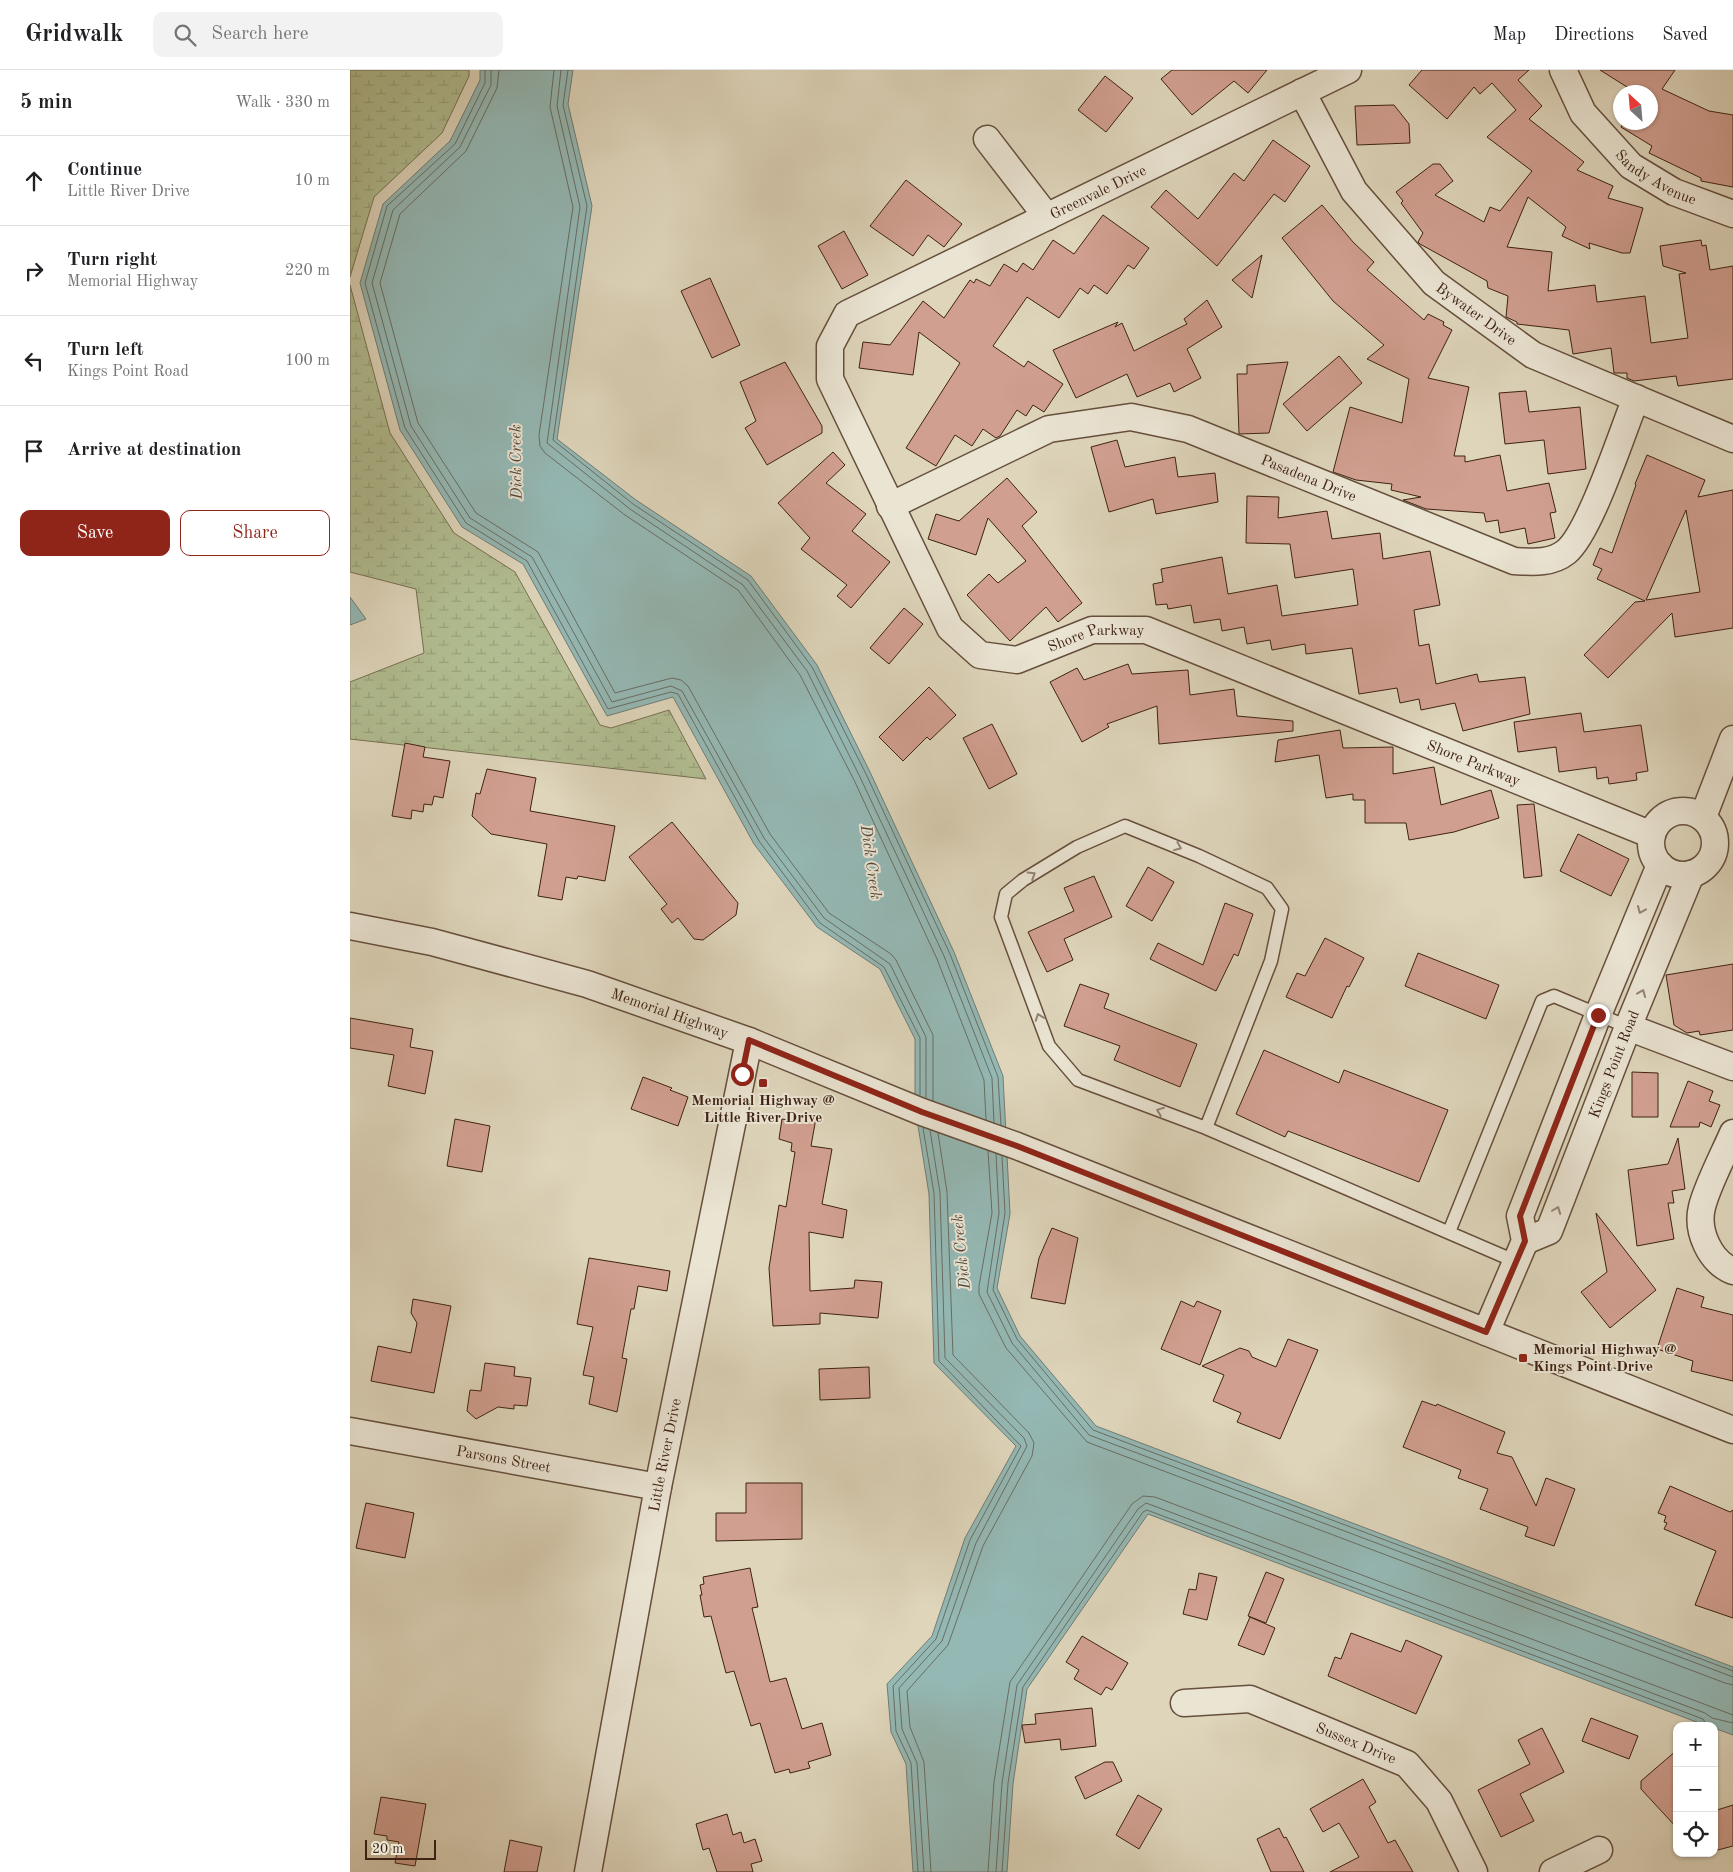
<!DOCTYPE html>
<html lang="en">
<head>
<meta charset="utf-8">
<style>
  body { margin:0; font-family:"Old Standard TT",serif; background:#f2f2f2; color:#202124 }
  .controls { position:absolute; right:15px; bottom:15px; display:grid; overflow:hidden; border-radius:10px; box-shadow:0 1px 4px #0004 }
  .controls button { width:45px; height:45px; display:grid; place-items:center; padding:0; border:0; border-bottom:1px solid #e0e0e0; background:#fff; color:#202124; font:25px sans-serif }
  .compass { position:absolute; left:1263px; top:15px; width:45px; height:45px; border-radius:50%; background:#fff; box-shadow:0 1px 4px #0004; rotate:334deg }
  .scale { position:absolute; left:15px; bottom:12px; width:71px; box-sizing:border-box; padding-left:5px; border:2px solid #3e2212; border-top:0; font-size:14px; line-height:18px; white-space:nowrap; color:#3e2212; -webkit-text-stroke:4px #eae4d3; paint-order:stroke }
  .stop { position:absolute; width:15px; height:15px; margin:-11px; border:4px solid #8f2418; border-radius:50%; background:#fff }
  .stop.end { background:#8f2418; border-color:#fff; box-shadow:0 1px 5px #0008 }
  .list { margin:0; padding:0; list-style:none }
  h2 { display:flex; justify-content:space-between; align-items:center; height:65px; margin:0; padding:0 20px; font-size:21px }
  h2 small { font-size:16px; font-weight:400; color:#757577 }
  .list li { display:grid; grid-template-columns:32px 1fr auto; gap:15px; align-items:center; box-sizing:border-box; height:90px; padding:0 20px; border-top:1px solid #e0e0e0 }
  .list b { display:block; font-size:19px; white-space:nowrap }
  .list p { margin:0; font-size:16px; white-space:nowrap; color:#757577 }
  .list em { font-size:16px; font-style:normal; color:#757577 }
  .actions { display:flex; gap:10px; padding:15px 20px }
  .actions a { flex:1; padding:11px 0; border:1px solid #8f2418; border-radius:10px; text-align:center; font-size:18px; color:#8f2418 }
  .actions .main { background:#8f2418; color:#fff }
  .icon { flex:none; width:28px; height:28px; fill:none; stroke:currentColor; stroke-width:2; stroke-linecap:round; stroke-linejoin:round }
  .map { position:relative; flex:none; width:1383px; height:1802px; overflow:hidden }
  header { display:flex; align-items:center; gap:30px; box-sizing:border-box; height:70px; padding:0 25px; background:#fff; border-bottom:1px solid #e0e0e0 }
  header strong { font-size:24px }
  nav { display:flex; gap:28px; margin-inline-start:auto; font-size:18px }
  .search { width:350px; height:45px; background:#f2f2f2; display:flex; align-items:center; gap:12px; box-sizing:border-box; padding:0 18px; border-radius:10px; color:#757577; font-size:19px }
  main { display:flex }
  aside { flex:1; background:#fff }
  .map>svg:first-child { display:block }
</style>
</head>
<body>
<header>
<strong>Gridwalk</strong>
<div class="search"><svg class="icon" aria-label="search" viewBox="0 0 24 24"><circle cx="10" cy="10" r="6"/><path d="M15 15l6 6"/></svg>Search here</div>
<nav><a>Map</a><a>Directions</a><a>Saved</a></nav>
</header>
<main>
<aside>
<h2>5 min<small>Walk · 330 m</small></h2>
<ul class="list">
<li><svg class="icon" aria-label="ahead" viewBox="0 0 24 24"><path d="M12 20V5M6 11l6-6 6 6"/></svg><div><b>Continue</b><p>Little River Drive</p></div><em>10 m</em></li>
<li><svg class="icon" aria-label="right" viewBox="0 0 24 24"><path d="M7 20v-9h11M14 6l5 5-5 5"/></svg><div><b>Turn right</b><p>Memorial Highway</p></div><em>220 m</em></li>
<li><svg class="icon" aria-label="left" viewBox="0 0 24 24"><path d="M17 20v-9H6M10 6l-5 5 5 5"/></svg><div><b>Turn left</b><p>Kings Point Road</p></div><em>100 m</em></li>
<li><svg class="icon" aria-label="arrive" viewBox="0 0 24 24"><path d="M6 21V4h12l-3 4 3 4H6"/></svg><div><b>Arrive at destination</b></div></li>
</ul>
<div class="actions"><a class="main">Save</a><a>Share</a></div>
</aside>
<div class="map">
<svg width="1383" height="1802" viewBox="0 0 1383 1802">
  <defs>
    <pattern id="wetland-marsh" width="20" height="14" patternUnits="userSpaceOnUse" patternTransform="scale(1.25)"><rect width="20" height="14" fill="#b1bd91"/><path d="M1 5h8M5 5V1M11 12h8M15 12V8" fill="none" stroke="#99a27c"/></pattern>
  </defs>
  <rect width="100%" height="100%" fill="#ded5bb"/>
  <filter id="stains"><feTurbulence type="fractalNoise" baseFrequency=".004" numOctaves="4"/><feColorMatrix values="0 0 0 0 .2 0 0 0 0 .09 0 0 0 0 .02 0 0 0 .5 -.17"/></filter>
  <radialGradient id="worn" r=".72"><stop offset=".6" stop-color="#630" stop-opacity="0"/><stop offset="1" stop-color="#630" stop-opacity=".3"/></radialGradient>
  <path fill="url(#wetland-marsh)" stroke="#787052" d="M0,0H119V6L92,63L24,127L0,207Z
    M0,215L40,363L104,463L165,502L250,655L261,658L319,640L356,709L0,669V612L74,583L66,519L0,502Z"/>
  <path fill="#94b8b4" stroke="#727c73" d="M130,0H223L218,34L242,136L207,369L286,430L401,506L467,595L520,702L604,882L653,1006L660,1144L647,1218L670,1266L746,1356L1383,1597V1665L1364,1658V1656H1357L798,1444L677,1619L663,1714L657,1802H563L556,1694L541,1662L537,1614L582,1566L615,1468L666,1376L584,1293L579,1124L565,1037V969L530,899L467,857L404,774L323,627L257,646L173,494L112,457L50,360L10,213L33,134L100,71L130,10Z
    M0,527L16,549L0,555Z"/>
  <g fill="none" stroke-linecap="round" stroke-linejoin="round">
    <path stroke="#696d63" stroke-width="1" d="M135,0V13L105,74L37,136L15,213L55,358L116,453L177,491L258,639L321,622L328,624L409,771L470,853L534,897L570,968V1025
      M141,0V15L110,77L43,140L22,213L61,356L120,448L182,487L262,632L321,616L332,621L414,768L474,848L540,894L576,967V1028
      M149,0L147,18L116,81L50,144L30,213L68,353L126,443L188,482L265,623L322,608L331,610L338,616L420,764L479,843L541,884L546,890L583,965V1031
      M204,0L200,37L223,137L189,365L190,376L195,383L275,445L388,520L450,605L504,710L587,889L634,1010L636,1050
      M211,0L207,36L230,137L197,373L280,439L393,515L457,601L510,707L594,886L642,1008L644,1053
      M218,0L213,35L237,136L203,370L283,434L398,510L462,597L516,704L600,884L648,1007L651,1055
      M638,1081L642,1143L629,1216V1224L656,1278L737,1372L1375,1613L1383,1615
      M646,1084L649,1143L637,1222L662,1273L739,1365L1383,1607
      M652,1086L655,1143L643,1220L667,1269L743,1360L1383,1601
      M568,1802L561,1693L546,1661L543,1616L586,1569L620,1470L671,1376L589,1291L584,1123L573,1058
      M574,1802L567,1693L552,1659L549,1618L592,1571L626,1473L677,1376L674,1368L595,1288L590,1123L580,1060
      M581,1802L574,1692L560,1657L557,1621L598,1575L633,1476L682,1386L684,1373L679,1363L603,1285L597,1122L588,1063
      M638,1802L644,1712L660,1612L782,1434L793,1426L805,1427L1383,1645
      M646,1802L652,1713L667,1615L788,1439L796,1433L1355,1643L1362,1648L1383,1653
      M652,1802L658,1713L673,1617L793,1442L797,1440L1353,1649L1357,1656"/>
  </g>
  <path fill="#d19f90" stroke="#3e2212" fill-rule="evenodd" d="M822,0H917L898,23L884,11L842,45L811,9Z
    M1072,0H1179L1168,10L1192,36L1179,49L1234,92L1227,100L1263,116L1258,128L1293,138L1280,183H1272L1239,173L1240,179L1212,166L1216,157L1178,127L1157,177L1202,182L1198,221L1245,215L1247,232L1295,226L1301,273L1338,268L1329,204L1336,203L1313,196L1310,176L1351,170L1352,176L1356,175L1360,200L1383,196V309L1328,316L1326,306L1284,311L1277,308V303H1264L1261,278L1223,284L1219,260L1167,254V252L1156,247L1158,226L1138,218L1137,211L1070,174L1068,172L1073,163L1051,133L1053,131L1046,122L1083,94H1090L1103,111L1085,125L1134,152L1140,137L1150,141L1182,101L1137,67L1166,40L1142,13L1130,24L1124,17L1097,49L1059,15Z
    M1250,0H1325L1312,19L1359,41L1383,45V117L1351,111V108L1299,83L1302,76L1271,57L1274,52H1300V22H1285Z
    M755,6L783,28L756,62L728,40Z
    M1044,35L1059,54L1060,73L1007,75L1005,36Z
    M923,70L960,96L935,132L924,124L867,196L801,137L816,120L848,149L884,103L894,111Z
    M556,110L612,154L594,177L578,165L563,186L520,156Z
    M972,135L1003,172L1024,192L1017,200L1074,250L1078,244L1094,252L1093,255L1102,260L1078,308L1119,317L1104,386H1115V392L1150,385L1157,421L1199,413L1206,442L1200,443L1205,468L1178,474L1175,458L1150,463L1148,450L1136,452L1134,443L1076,439L1053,430L1071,427L1041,420L1042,414L1006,410L983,402L1000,337L1052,353L1059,309L1017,289L1034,275L983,231L932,168Z
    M753,145L799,178L784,199L778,195L757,224L744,215L738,224L730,218L709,248L677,227L643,276L674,297L678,291L713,314L694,342L683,335L676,346L667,340L650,366L646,368L633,359L622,376L605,365L586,396L556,378L610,293L569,262L563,305L509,298L513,272L540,275L573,231L594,248L620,210L624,213L626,209L640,216L654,194L667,202L673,193L683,200L703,170L724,184Z
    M494,161L518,205L492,219L468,176Z
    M912,185L902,228L882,210Z
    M360,208L390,275L362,288L331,221Z
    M857,230L872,257L837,279L851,308L824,322L820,313L787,327L777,304L726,328L703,280L768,252L765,257L772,253L784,281L837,254L834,249Z
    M989,286L1012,313L957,361L933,334Z
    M435,292L472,356V363L417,395L395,358L406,351L390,312Z
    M938,292L919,363L889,364L887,304H897V295Z
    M1176,321L1179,342L1230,337L1236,399L1198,404L1194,370L1155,374L1149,323Z
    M767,370L775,397L825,387L828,407L865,403L868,432L806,444L803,429L759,442L741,377Z
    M483,382L495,395L476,413L516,444L502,461L540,492L501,538L487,526L497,515L451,479L460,468L428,433Z
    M1297,385L1355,410L1348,427L1383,420V558L1325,567L1322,543L1258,608L1234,585L1285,532L1295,531L1247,509L1252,499L1243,495L1250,478L1262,483L1286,415L1285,414ZM1336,440L1350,522L1296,530Z
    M657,408L687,442L672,456L732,533L708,552L696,537L660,571L617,525L639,504L648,513L676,491L638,448L626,485L578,469L586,444L609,451Z
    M897,426L929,427L928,448L977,441L982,469L1030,463L1033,489L1080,481L1090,535L1064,540L1069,576L1079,574L1086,614L1127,604L1129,612L1175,607L1180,644L1113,661L1105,633L1071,640L1069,629L1050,633L1047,618L1009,624L1002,578L956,584L955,574L922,580L920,570L897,574L894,557L872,561L870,549L844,553L841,535L818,539L817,534L806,535L803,514L813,512L811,499L872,487L878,524L927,515L932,546L1008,535L1003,499L945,508L940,474L896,473Z
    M554,538L573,554L539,594L520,578Z
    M778,594L782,604L838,600L840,625L884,619L887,646L943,651V661L809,674L807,636L757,654L759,657L732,672L700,612L727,598L734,610Z
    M579,617L606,645L580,670L577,667L553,691L529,667Z
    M1231,643L1234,662L1291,655L1298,701L1286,703L1287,710L1259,714L1258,707L1247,709L1246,697L1209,702L1206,677L1168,682L1164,652Z
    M642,654L667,704L639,719L613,668Z
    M990,660L993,678L1043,677V704L1084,697L1091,735L1141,720L1149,748L1104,762L1059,770L1056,753H1015V730H1003V724L976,728L969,685L925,692L928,670Z
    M55,673L75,677L73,687L100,691L93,728L84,726L82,735L74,734L73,742L62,740L61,749L42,746Z
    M137,699L186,708L180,741L265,756L255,811L228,806L227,809L216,807L212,830L188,826L197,774L141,764L122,746L126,723L130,724Z
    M1184,734L1192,806L1174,808L1167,735Z
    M322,752L388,833L386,845L353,870L344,869L328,848L322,853L311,839L317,834L279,787Z
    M1228,764L1279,789L1261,826L1210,801Z
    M798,797L824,812L802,851L776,836Z
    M744,806L762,847L714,869L723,890L697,902L678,862L724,841L714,818Z
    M875,833L903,844L888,886L884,884L866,921L800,889L808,873L853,895Z
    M975,868L1014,888L999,917L997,916L982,948L936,927L947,903L955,906Z
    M1068,883L1149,915L1136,949L1055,916Z
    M1383,894V960L1350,965L1349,961L1337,963L1324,955L1316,905Z
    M730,914L759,924L754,938L847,974L830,1017L764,990L770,976L714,956Z
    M0,948L63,959L60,977L83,981L75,1024L38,1016L44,985L0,978Z
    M914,980L989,1013L994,1000L1098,1040L1069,1112L938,1061L935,1067L886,1044Z
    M1282,1002L1308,1003V1047H1282Z
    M293,1007L322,1018L320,1020L338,1027L328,1056L281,1039Z
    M1338,1011L1363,1021L1359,1031L1370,1035L1361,1057L1350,1052L1349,1057H1320Z
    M447,1045L466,1048L461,1076L482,1079L472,1134L497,1140L493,1168L459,1162L460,1221L504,1218L505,1210L532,1212L528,1248L470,1243V1254L423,1256L419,1198L429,1135L436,1137L445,1082L441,1081L442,1073L429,1069L432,1049L446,1051Z
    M105,1049L140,1056L132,1102L97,1096Z
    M1328,1068L1335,1119L1322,1121L1324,1133H1318L1324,1169L1287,1176L1278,1100L1318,1094Z
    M1246,1143L1306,1220L1260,1258L1231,1222L1257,1202Z
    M702,1158L728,1168L715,1234L681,1228L689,1188Z
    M239,1188L320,1201L317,1221L288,1216L284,1239H281L272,1288L277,1289L267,1342L239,1334L244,1307L233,1305L243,1257L227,1254Z
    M1327,1218L1354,1227L1351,1237L1383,1245V1311L1341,1301L1343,1291L1307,1279Z
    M63,1229L101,1236L84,1323L21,1311L28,1276L61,1283L67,1253L61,1243Z
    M831,1231L844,1237L847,1231L871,1241L850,1295L811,1279Z
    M938,1269L968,1280L930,1369L887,1352L891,1343L863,1331L874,1305L852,1296L890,1278L899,1281L902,1287L926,1297Z
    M135,1293L165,1297L164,1306L181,1308L177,1336L164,1335V1339L148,1337L126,1349L117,1341L120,1320L131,1321Z
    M519,1297L520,1328L470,1330L469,1299Z
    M1072,1331L1086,1336L1087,1334L1155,1362L1147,1383L1162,1387L1186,1436L1196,1408L1225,1419L1204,1476L1175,1466L1178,1457L1130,1439L1138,1419L1108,1408L1111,1400L1053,1377Z
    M396,1413H452V1469L366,1471V1443H396Z
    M1320,1416L1380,1442L1383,1440V1548L1345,1535L1366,1481L1314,1459L1317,1453L1314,1452L1316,1446L1308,1443Z
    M16,1433L64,1443L55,1488L6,1478Z
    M400,1498L408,1537L402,1538L420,1612L436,1608L452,1659L472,1653L481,1685L458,1692L460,1698L440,1703L439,1699L425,1703L410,1653L401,1656L384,1601L376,1603L361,1546L354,1547L350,1525H352L350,1515L354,1514L353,1507Z
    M916,1502L934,1509L916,1553L898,1546Z
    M849,1503L867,1507L857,1550L833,1544L839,1519L846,1520Z
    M900,1547L925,1558L914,1585L888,1575Z
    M1001,1563L1051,1582L1056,1570L1092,1586L1066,1644L978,1606L985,1587L991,1589Z
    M732,1566L778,1593L762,1620L756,1617L751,1625L724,1609L729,1600L716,1592Z
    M742,1638L746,1676L711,1680L710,1669L675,1673L672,1655L686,1654L685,1644Z
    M1241,1648L1288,1666L1279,1689L1232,1671Z
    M1192,1658L1214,1702L1170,1724L1184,1751L1151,1767L1128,1720L1180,1694L1168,1670Z
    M1327,1680V1758L1291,1719V1711Z
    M755,1692H763L772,1711L735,1729L725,1707Z
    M1013,1709L1026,1732L1019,1737L1038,1773L1045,1770L1063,1802H980L1009,1787L989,1753L973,1762L960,1739Z
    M788,1725L812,1739L789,1779L766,1765Z
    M31,1727L76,1734L65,1796L45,1793L49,1772L37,1770V1766L24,1764Z
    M1383,1735V1776L1364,1781V1741Z
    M377,1744L383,1765L391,1762L394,1773L405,1769L412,1791L401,1794L403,1802H367L359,1778L353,1780L346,1754Z
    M929,1758L934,1768L936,1767L954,1802H921L907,1769Z
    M160,1770L192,1777L187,1802H154Z"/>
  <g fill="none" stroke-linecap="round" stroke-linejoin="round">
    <g stroke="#664f3c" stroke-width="15">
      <path id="lane" d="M856,1058L921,891L932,839L917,818L849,786L775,756L727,777L673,810L656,824L651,847L699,976L728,1010L856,1058L1167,1192
        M1099,1162L1192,931L1204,926L1278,957"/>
    </g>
    <g stroke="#664f3c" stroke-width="29">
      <g id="street">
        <path id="s1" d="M998,0L497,244L480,276V309L600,558L630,585L667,590L742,560H796L1302,765"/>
        <path id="s2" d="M1213,0L1233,43L1281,96L1324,122L1383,144"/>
        <path id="s3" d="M952,22L1004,121L1084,213L1183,285L1383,369"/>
        <path d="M637,69L697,147"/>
        <path id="s4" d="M540,436L699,359L781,347L838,359L1164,491C1182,492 1201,494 1216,482C1240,463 1273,360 1286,328"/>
        <circle cx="1333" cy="773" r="32"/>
        <path d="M1353,747L1383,669"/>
        <path id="s5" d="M0,856L82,872L237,914L399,971L572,1042L667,1076L1383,1360"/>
        <path d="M1278,957L1383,997"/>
        <path d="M1383,1063C1374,1084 1357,1116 1352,1137C1346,1161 1360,1192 1383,1201"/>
        <path id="s6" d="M1175,1171L1199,1161L1278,957L1341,804"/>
        <path d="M1136,1262L1175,1171L1170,1146L1248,945L1310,795"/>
        <path id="s7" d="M0,1361L308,1417"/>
        <path id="s8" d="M834,1633L900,1629L1057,1694L1089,1731L1124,1802"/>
        <path id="s9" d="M238,1802L308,1417L399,971"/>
        <path d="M1203,1802L1249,1780"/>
      </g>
    </g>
    <use href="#lane" stroke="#eae4d3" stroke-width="12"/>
    <use href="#street" stroke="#eae4d3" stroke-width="26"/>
  </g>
  <defs><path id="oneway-chevron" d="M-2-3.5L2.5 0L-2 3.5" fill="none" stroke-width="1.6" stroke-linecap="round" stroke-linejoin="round" transform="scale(1.25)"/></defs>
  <g stroke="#948372">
    <use href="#oneway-chevron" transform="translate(828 777) rotate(22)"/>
    <use href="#oneway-chevron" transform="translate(682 805) rotate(-32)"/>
    <use href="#oneway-chevron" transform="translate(1291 840) rotate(113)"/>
    <use href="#oneway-chevron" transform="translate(1292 923) rotate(-68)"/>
    <use href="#oneway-chevron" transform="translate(689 947) rotate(-110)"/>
    <use href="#oneway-chevron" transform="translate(810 1041) rotate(-159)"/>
    <use href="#oneway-chevron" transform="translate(1207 1140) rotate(-69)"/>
  </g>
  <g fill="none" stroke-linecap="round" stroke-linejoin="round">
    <path stroke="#8f2418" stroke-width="6" d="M392,1004L399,970L572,1042L667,1076L1136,1262L1175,1171L1170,1146L1248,945"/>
  </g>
  <g fill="#8f2418" stroke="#eae4d3" stroke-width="2">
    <rect x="408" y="1008" width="10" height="10" rx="2.5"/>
    <rect x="1168" y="1283" width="10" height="10" rx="2.5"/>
  </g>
  <g text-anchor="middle" stroke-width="4" stroke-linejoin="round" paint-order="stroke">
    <g font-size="15" fill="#3e2212" stroke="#eae4d3">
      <text dy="5" stroke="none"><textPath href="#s2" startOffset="146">Sandy Avenue</textPath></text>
      <text transform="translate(748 122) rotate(-26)" y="5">Greenvale Drive</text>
      <text dy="5" stroke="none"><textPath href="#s3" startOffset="286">Bywater Drive</textPath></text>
      <text dy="5" stroke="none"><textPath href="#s4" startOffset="448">Pasadena Drive</textPath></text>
      <text dy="5" stroke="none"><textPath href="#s1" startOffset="1064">Shore Parkway</textPath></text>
      <text dy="5" stroke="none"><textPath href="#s1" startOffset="1469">Shore Parkway</textPath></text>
      <text dy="5" stroke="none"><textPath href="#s5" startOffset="332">Memorial Highway</textPath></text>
      <text dy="5" stroke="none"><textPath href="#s6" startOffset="205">Kings Point Road</textPath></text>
      <text dy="5" stroke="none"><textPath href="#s9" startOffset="424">Little River Drive</textPath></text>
      <text dy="5" stroke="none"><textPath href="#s7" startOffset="156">Parsons Street</textPath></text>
      <text dy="5" stroke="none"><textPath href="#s8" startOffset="181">Sussex Drive</textPath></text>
    </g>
    <g font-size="15" font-weight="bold" fill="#3e2212" stroke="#eae4d3">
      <text x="413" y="1035">Memorial Highway @<tspan x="413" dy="17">Little River Drive</tspan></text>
      <text x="1183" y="1284" text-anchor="start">Memorial Highway @<tspan x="1183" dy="17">Kings Point Drive</tspan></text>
    </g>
    <g font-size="16" font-style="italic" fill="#54483a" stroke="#eae4d3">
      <text transform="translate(165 392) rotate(-91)" y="6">Dick Creek</text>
      <text transform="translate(522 792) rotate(82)" y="6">Dick Creek</text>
      <text transform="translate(610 1182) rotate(-96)" y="6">Dick Creek</text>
    </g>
  </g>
  <rect width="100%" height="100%" filter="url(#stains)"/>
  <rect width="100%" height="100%" fill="url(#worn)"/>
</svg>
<div class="controls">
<button>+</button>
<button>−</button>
<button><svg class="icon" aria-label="locate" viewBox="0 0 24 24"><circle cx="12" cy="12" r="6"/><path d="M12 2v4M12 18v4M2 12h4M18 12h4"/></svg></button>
</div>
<svg class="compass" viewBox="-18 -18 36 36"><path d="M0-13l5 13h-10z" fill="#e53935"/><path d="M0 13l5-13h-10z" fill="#757577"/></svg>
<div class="scale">20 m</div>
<div class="stop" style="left:392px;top:1004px"></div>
<div class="stop end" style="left:1248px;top:945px"></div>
</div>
</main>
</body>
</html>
